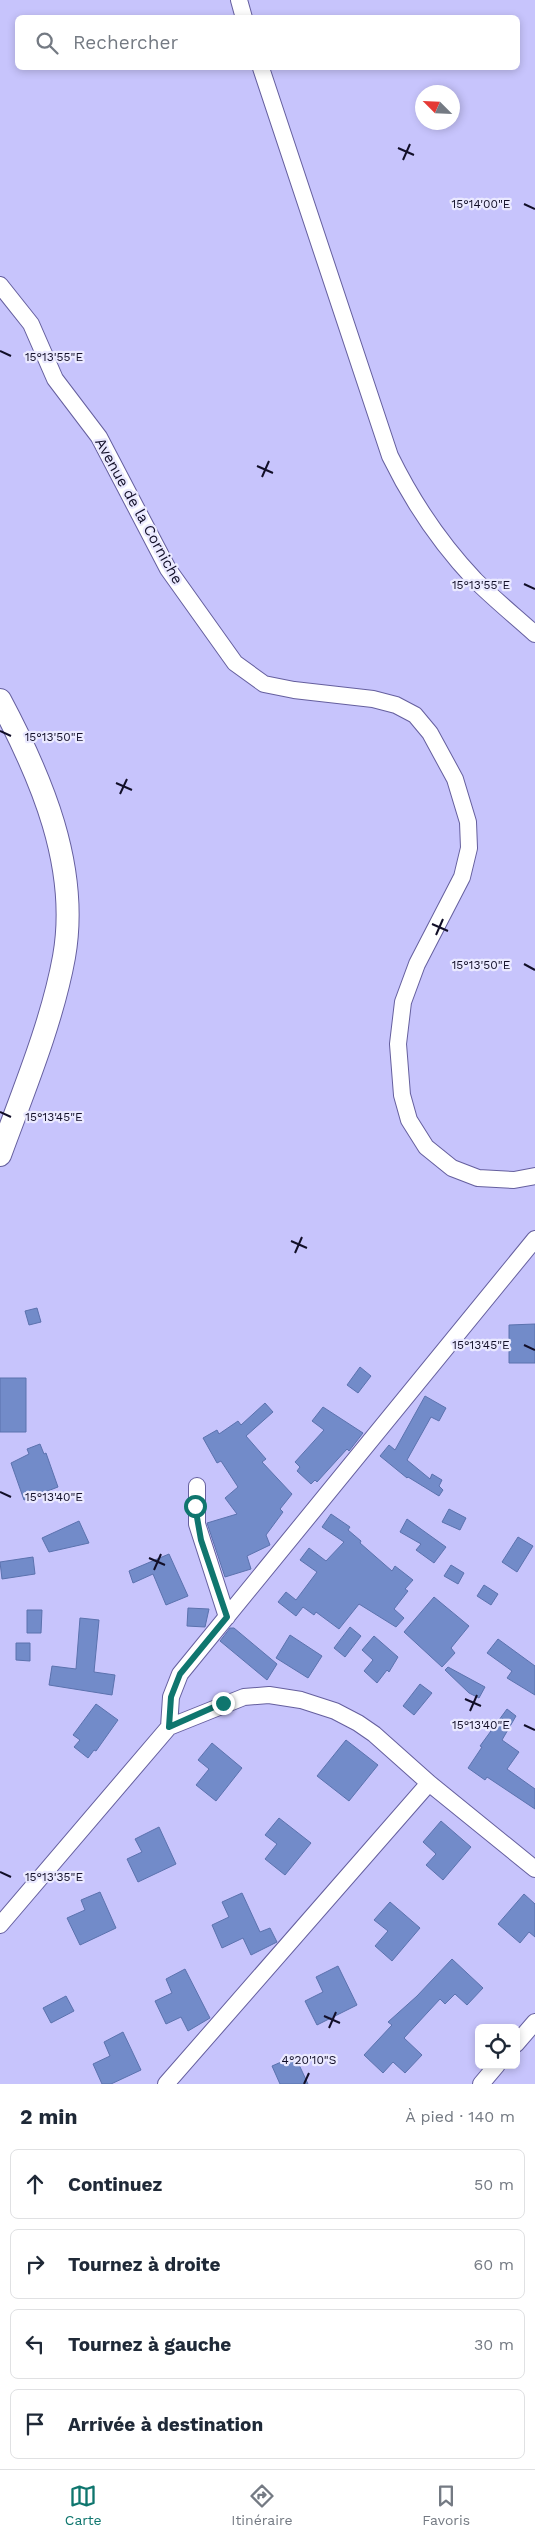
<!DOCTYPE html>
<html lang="fr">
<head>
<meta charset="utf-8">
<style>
  body { margin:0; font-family:"Work Sans",sans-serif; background:#f2f2f3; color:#1f2937 }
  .controls { position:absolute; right:15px; bottom:15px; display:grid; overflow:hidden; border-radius:8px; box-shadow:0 2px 8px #0003 }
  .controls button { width:45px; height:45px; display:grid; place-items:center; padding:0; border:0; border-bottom:1px solid #e0e1e3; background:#fff; color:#1f2937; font:25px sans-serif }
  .compass { position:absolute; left:415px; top:85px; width:45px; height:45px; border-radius:50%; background:#fff; box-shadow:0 2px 8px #0003; rotate:294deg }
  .stop { position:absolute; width:15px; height:15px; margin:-11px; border:4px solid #0f766e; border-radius:50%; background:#fff }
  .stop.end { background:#0f766e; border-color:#fff; box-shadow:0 1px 5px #0008 }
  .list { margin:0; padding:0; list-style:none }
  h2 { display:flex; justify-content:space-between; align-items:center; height:65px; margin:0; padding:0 20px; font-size:21px }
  h2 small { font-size:16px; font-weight:400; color:#747a83 }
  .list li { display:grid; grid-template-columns:32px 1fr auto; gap:15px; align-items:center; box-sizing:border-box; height:70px; margin:0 10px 10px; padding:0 10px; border:1px solid #e0e1e3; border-radius:8px }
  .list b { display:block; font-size:19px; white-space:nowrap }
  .list em { font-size:16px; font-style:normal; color:#747a83 }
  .icon { flex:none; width:28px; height:28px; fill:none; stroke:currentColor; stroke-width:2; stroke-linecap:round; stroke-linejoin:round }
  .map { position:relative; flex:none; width:535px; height:2084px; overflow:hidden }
  .search { position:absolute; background:#fff; box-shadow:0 2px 8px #0003; left:15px; right:15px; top:15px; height:55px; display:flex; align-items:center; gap:12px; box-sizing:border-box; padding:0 18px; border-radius:8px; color:#747a83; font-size:19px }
  .sheet { height:385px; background:#fff }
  nav { display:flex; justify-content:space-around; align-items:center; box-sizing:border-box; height:70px; border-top:1px solid #e0e1e3; background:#fff; font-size:14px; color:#747a83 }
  nav a { display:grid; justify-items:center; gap:2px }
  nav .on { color:#0f766e }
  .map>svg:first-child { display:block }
</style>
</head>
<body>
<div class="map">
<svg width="535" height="2084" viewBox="0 0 535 2084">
  <rect width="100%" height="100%" fill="#c7c4fc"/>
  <path fill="#728bc9" stroke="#5b72ae" d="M37,1308L41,1322L29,1325L25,1311Z
    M535,1324V1363H509V1325Z
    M360,1367L371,1376L358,1393L347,1385Z
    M0,1378H26V1432H0Z
    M425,1396L446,1408L439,1421L431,1417L407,1460L430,1479L432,1474L442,1480L439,1486L443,1490L439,1496L408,1477L407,1478L380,1456L389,1445L395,1450Z
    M265,1403L273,1412L246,1436L266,1459L262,1462L292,1494L280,1509L283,1512L266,1535L270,1545L247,1556L251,1569L225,1577L207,1523L237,1514L225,1498L238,1487L221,1461L217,1463L203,1438L217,1430L219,1434L238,1421L241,1425Z
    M323,1407L363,1433L349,1451L347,1449L317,1482L315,1480L311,1484L297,1471L300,1467L295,1462L324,1430L312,1421Z
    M40,1444L44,1454L46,1453L58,1487L24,1500L11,1463L29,1454L27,1449Z
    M449,1509L466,1518L460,1530L442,1522Z
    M331,1514L350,1527L348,1530L361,1541L360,1543L392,1571L395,1566L413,1580L405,1589L408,1591L394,1609L404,1618L396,1627L359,1604L339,1629L316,1612L314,1615L303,1607L296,1616L278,1602L286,1592L296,1600L317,1572L300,1560L309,1548L326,1561L344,1542L322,1527Z
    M407,1519L446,1547L434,1563L416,1550L421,1544L400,1532Z
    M79,1521L89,1543L49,1552L42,1538Z
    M518,1537L533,1546L517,1572L502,1562Z
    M169,1554L188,1596L166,1605L153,1574L133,1583L129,1571Z
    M33,1557L35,1574L2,1579L0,1562Z
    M451,1565L464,1573L458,1584L444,1576Z
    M484,1585L498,1594L491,1605L477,1596Z
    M434,1597L469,1626L451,1648L455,1653L442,1667L404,1632Z
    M188,1608L209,1609L205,1627L187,1626Z
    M27,1610H42L41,1633H27Z
    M80,1618L99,1620L94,1672L115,1675L112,1695L49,1685L52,1666L76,1669Z
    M350,1627L361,1636L345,1657L334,1648Z
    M230,1628H234L277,1664L267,1680L220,1641Z
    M290,1635L322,1656L308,1678L276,1658Z
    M374,1636L398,1657L389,1672L387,1670L377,1683L364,1671L373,1660L362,1650Z
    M498,1639L535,1666V1695L507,1678L512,1671L487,1653Z
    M16,1643H30V1661L16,1660Z
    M448,1667L485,1687L479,1698L469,1693L445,1670Z
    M420,1684L432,1693L414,1715L403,1706Z
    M96,1704L118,1720L96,1751L94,1750L88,1758L74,1747L80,1740L73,1735Z
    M507,1709L516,1716L502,1740L519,1752L507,1769L535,1789V1809L487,1777L485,1780L468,1768L482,1747L480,1746Z
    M346,1740L378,1765L349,1801L317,1776Z
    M212,1743L242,1768L216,1801L196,1785L209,1769L198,1760Z
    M279,1818L311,1843L285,1875L265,1859L277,1844L265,1835Z
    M441,1821L471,1847L443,1880L426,1865L436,1854L423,1842Z
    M159,1827L176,1864L138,1882L127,1859L142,1852L135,1839Z
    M100,1892L116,1928L80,1945L67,1918L85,1910L81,1900Z
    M242,1893L260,1932L270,1928L277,1942L251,1955L243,1938L222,1948L212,1925L229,1917L222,1902Z
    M524,1894L535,1904V1937L529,1932L520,1943L498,1924Z
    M390,1902L420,1928L392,1961L375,1946L388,1931L374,1920Z
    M452,1959L483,1988L467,2005L455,1994L445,2004L440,1999L404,2038L422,2055L405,2073L393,2062L383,2073L364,2055L392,2025L388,2022L417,1996Z
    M338,1966L357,2005L317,2025L305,2001L323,1992L316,1977Z
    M185,1969L210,2018L188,2031L181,2017L166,2024L155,2001L172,1993L166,1979Z
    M66,1996L74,2011L51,2023L43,2008Z
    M123,2032L141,2070L111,2084H102L93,2064L110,2056L104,2042Z
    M295,2056L308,2084H280L272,2066Z"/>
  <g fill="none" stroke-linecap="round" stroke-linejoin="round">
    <g stroke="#655f9e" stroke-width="18">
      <path id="street" d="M239,0L244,18
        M261,68L390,456C412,501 441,544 475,580C494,599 515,616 535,634
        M0,285L31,324L55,379L99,437L168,569L235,663L264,684L294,690L373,699L396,705L415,715L430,733L455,779L468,822L469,848L462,877L417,964L403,1002L398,1044L402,1095L409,1120L426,1147L452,1168L478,1178L514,1180L535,1176
        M197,1486V1524L227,1617
        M169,1727L171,1697L180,1674L535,1239
        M0,1925L169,1727L244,1697L269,1695L301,1700L335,1711L358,1723L374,1734L429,1783L535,1869
        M516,2044L535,2022
        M166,2084L429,1783
        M481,2084L497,2065"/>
    </g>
    <g stroke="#655f9e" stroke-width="24">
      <path id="secondary" d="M0,700C41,777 80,867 64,957C52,1023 23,1092 0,1155"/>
    </g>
    <use href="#street" stroke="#fff" stroke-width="16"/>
    <use href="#secondary" stroke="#fff" stroke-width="22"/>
  </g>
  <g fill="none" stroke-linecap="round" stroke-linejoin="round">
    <path stroke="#0f766e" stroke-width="6" d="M195,1506L201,1540L227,1617L180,1674L171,1697L169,1727L223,1703"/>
  </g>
  <path fill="none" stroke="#120f28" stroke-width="2" d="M398,148L414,155M403,160L410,144M524,204L535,209M0,351L11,356M257,466L273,473M262,477L269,461M524,584L535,589M0,731L11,736M116,783L132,790M120,794L127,779M432,924L448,931M436,935L443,919M524,964L535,970M0,1112L11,1117M291,1241L307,1248M295,1253L302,1237M524,1345L535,1350M0,1492L11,1497M149,1558L165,1565M154,1570L161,1554M465,1699L481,1706M470,1711L477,1695M524,1725L535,1730M0,1872L11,1877M324,2016L340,2023M329,2028L336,2012M304,2084L309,2073"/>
  <g text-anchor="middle" stroke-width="4.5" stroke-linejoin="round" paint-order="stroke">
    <g font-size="15" fill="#120f28" stroke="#eae9ff">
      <text transform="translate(139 511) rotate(61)" y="5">Avenue de la Corniche</text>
    </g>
  </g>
  <g font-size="12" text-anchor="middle" fill="#120f28" stroke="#eae9ff" stroke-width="4.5" stroke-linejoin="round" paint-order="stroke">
    <text x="481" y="208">15°14'00"E</text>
    <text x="54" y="361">15°13'55"E</text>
    <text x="481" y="589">15°13'55"E</text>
    <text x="54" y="741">15°13'50"E</text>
    <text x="481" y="969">15°13'50"E</text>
    <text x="54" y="1121">15°13'45"E</text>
    <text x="481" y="1349">15°13'45"E</text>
    <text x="54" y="1501">15°13'40"E</text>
    <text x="481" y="1729">15°13'40"E</text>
    <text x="54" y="1881">15°13'35"E</text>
    <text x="309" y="2064">4°20'10"S</text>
  </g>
</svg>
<div class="controls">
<button><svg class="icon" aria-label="locate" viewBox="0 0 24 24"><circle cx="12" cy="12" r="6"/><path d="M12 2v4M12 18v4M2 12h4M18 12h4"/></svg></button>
</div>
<svg class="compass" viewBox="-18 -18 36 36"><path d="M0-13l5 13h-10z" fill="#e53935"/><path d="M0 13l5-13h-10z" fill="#747a83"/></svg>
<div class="stop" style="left:195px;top:1506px"></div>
<div class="stop end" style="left:223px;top:1703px"></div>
<div class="search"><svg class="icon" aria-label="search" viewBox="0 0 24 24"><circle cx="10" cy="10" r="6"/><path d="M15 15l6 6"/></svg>Rechercher</div>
</div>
<section class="sheet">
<h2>2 min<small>À pied · 140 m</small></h2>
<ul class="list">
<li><svg class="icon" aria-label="ahead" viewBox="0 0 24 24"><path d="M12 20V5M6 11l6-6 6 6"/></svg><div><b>Continuez</b></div><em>50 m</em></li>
<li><svg class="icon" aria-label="right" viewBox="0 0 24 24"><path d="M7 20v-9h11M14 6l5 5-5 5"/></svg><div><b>Tournez à droite</b></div><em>60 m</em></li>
<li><svg class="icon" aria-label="left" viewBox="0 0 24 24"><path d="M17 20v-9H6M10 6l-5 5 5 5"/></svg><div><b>Tournez à gauche</b></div><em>30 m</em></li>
<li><svg class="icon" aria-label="arrive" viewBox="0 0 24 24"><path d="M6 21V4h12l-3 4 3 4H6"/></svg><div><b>Arrivée à destination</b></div></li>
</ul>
</section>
<nav>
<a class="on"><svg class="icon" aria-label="map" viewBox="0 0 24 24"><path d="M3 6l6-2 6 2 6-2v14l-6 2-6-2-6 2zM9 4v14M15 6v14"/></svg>Carte</a>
<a><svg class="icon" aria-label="directions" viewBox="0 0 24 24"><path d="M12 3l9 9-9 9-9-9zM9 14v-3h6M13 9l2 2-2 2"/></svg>Itinéraire</a>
<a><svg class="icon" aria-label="saved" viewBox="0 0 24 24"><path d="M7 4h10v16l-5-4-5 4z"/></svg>Favoris</a>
</nav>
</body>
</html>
